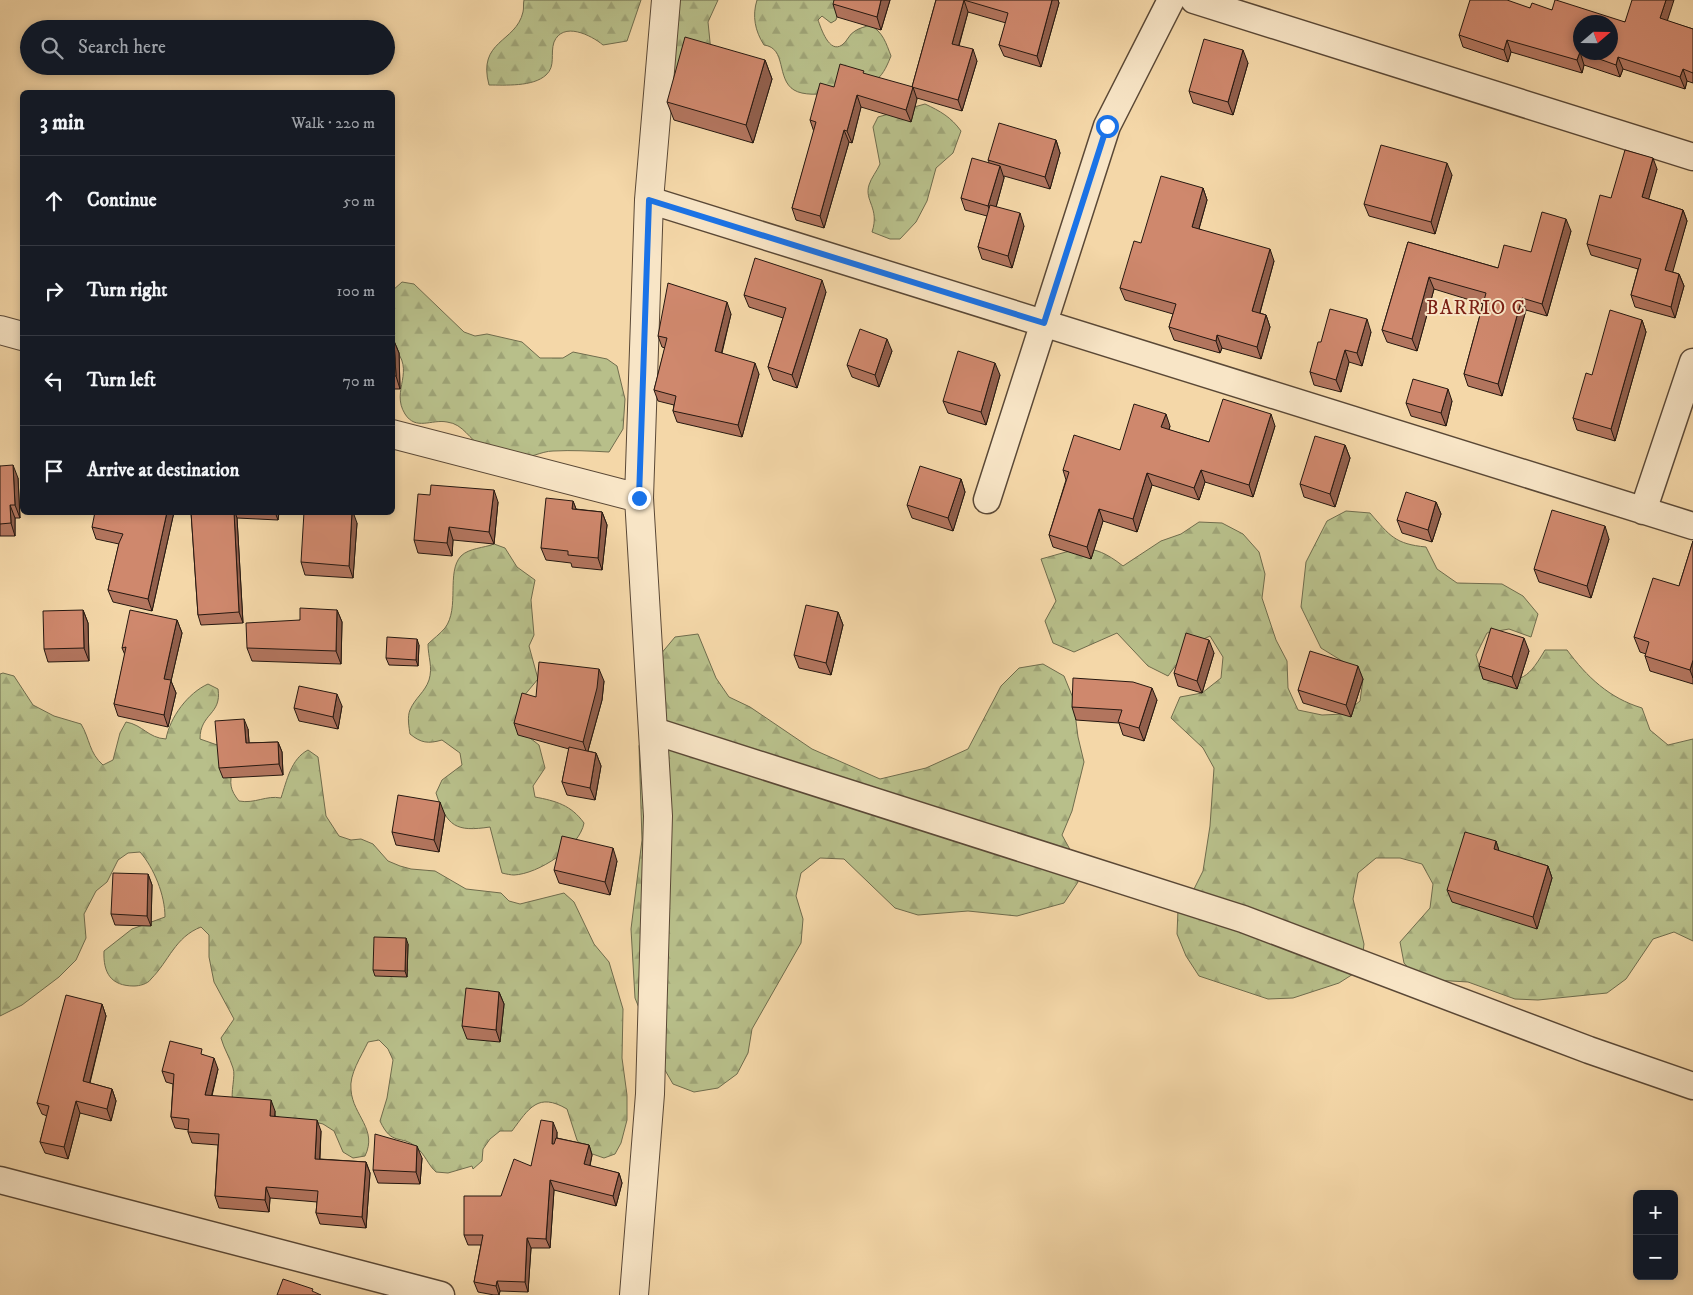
<!DOCTYPE html>
<html lang="en">
<head>
<meta charset="utf-8">
<style>
  body { margin:0; font-family:"IM FELL DW Pica",serif; background:#20242c; color:#f1f3f6 }
  .controls { position:absolute; right:15px; bottom:15px; display:grid; overflow:hidden; border-radius:8px; box-shadow:0 2px 8px #0003 }
  .controls button { width:45px; height:45px; display:grid; place-items:center; padding:0; border:0; border-bottom:1px solid #363941; background:#171b24; color:#f1f3f6; font:25px sans-serif }
  .compass { position:absolute; left:1573px; top:15px; width:45px; height:45px; border-radius:50%; background:#171b24; box-shadow:0 2px 8px #0003; rotate:70deg }
  .stop { position:absolute; width:15px; height:15px; margin:-11px; border:4px solid #1a73e8; border-radius:50%; background:#fff }
  .stop.end { background:#1a73e8; border-color:#fff; box-shadow:0 1px 5px #0008 }
  .list { margin:0; padding:0; list-style:none }
  h2 { display:flex; justify-content:space-between; align-items:center; height:65px; margin:0; padding:0 20px; font-size:21px }
  h2 small { font-size:16px; font-weight:400; color:#9ea1a6 }
  .list li { display:grid; grid-template-columns:32px 1fr auto; gap:15px; align-items:center; box-sizing:border-box; height:90px; padding:0 20px; border-top:1px solid #363941 }
  .list b { display:block; font-size:19px; white-space:nowrap }
  .list em { font-size:16px; font-style:normal; color:#9ea1a6 }
  .icon { flex:none; width:28px; height:28px; fill:none; stroke:currentColor; stroke-width:2; stroke-linecap:round; stroke-linejoin:round }
  .map { position:relative; flex:none; width:1693px; height:1295px; overflow:hidden }
  .search { position:absolute; background:#171b24; box-shadow:0 2px 8px #0003; left:20px; top:20px; width:375px; height:55px; display:flex; align-items:center; gap:12px; box-sizing:border-box; padding:0 18px; border-radius:28px; color:#9ea1a6; font-size:19px }
  .panel { position:absolute; background:#171b24; box-shadow:0 2px 8px #0003; left:20px; top:90px; width:375px; height:425px; border-radius:8px }
  .map>svg:first-child { display:block }
</style>
</head>
<body>
<div class="map">
<svg width="1693" height="1295" viewBox="0 0 1693 1295">
  <defs>
    <pattern id="forest-firs" width="22" height="20" patternUnits="userSpaceOnUse" patternTransform="scale(1.25)"><rect width="22" height="20" fill="#b8bf8a"/><path d="M5 1l3.5 6h-7zM16 11l3.5 6h-7z" fill="#9ea376"/></pattern>
  </defs>
  <rect width="100%" height="100%" fill="#f4d7a8"/>
  <filter id="stains"><feTurbulence type="fractalNoise" baseFrequency=".004" numOctaves="4"/><feColorMatrix values="0 0 0 0 .2 0 0 0 0 .09 0 0 0 0 .02 0 0 0 .5 -.17"/></filter>
  <radialGradient id="worn" r=".72"><stop offset=".6" stop-color="#630" stop-opacity="0"/><stop offset="1" stop-color="#630" stop-opacity=".3"/></radialGradient>
  <path fill="url(#forest-firs)" stroke="#6f6c4d" d="M524,0H641L627,41L603,45C591,35 563,21 554,42C550,54 556,66 546,75C533,87 505,85 489,85C477,40 516,43 523,12C524,8 523,4 524,0Z
    M660,0H718L708,22L711,52L683,75L666,69Z
    M757,0H841L836,20L831,23L822,16L818,20C821,28 829,54 842,45C847,42 849,34 855,31C859,28 865,27 870,25C883,32 886,43 891,56C888,63 884,74 877,79C859,88 812,101 794,90C776,79 787,48 764,45C755,31 752,16 757,0Z
    M925,104C940,111 951,117 961,131L953,153L936,168L927,201L916,222L900,239H890L872,232C880,208 864,201 869,185C871,178 877,171 880,164L873,127L878,117Z
    M402,282L414,284L464,332L475,336L487,334L522,342L540,358H563L573,352L607,359L617,366L625,399L623,429L609,452C590,451 572,450 553,451C541,451 528,460 516,457C506,455 492,452 483,447C469,440 464,424 447,422C431,419 416,431 405,414C390,390 417,371 393,347L392,291Z
    M1346,511L1370,513C1390,536 1395,544 1426,547L1437,569L1457,583L1502,584L1523,596L1538,614L1531,637L1509,629L1487,633L1476,655L1483,679C1520,681 1525,684 1545,650H1567C1587,677 1609,698 1642,708L1650,730L1668,745L1693,739V941L1674,932L1653,939L1626,979L1607,993L1538,1000L1515,999L1468,982L1418,979L1404,963L1400,942L1430,908L1433,884L1422,864L1400,858H1376L1358,873L1353,899L1364,944L1361,969L1339,983L1293,998L1268,999L1199,976L1186,956L1177,934L1178,910L1193,891L1203,871L1210,826L1214,768L1203,748L1171,718L1180,697L1202,693L1221,678L1223,657L1210,636L1191,645L1168,676L1148,666L1117,633L1074,652L1053,643L1045,621L1056,601L1041,559C1079,549 1090,540 1123,566L1161,541L1181,534L1199,522L1222,523L1243,534L1259,552L1265,574L1262,598L1276,640L1287,661L1288,688L1298,710L1322,715L1344,714L1360,701L1363,679L1360,672L1321,648L1301,607L1306,562L1327,521Z
    M494,544L505,548L517,567L535,580L531,600L534,635L529,646L538,679L523,697L530,738L539,745L545,768L533,786L535,797C556,801 571,805 584,823C580,847 538,874 514,875C511,875 506,874 502,873L490,827C456,832 447,827 436,793L442,780L462,765L460,753L442,740C428,744 421,743 410,734C409,727 407,717 410,710C415,698 425,692 429,680C433,667 428,657 428,644C433,639 440,634 445,628C460,608 446,572 461,556C469,548 484,548 494,544Z
    M698,634L716,678L729,697L750,707L812,749L880,779L926,768L968,749L1001,686L1019,668L1043,664L1064,676L1073,698L1078,737L1084,762L1072,811L1062,835L1073,855L1078,882L1064,903L1017,916L968,911L918,915L895,908L844,859L820,858L801,873L796,896L803,919L801,943L752,1029L748,1053L737,1074L718,1088L694,1092L673,1084L662,1065L635,998L631,929L642,840L639,746L646,724L660,655L675,637Z
    M3,673L14,676L33,705L54,716L81,724C90,739 89,753 103,765L113,760L120,733L126,722C143,725 148,738 166,739C170,717 188,693 208,684L218,689C222,715 200,713 200,739L223,747L233,769C229,783 230,790 239,801C255,804 266,795 281,798C287,780 291,759 308,750L318,757L326,816L339,836L351,840L361,839L373,844L388,861L400,866L411,869L435,871L466,889L501,893L509,901L520,904L564,893L574,902L594,944L609,962L623,1009L622,1058L627,1095V1120L621,1143L615,1154L604,1158L584,1151L577,1140L567,1109C538,1092 529,1108 512,1131H500L490,1139L483,1149L482,1161L473,1169L472,1166L448,1173L436,1172C428,1165 425,1154 416,1147C401,1134 392,1147 380,1121L387,1098L393,1060L388,1049L379,1040L368,1042C361,1057 349,1074 351,1090C353,1116 378,1129 365,1156L353,1158L343,1152L334,1131L323,1124L311,1121H288L233,1104C230,1092 236,1076 233,1068C230,1058 224,1049 221,1038L234,1019L214,982L209,957V935L201,927C175,937 169,961 151,979C148,984 139,986 134,986C111,986 103,973 104,951L132,929L165,917C165,895 154,868 140,852L128,853L118,860L107,882L96,891L84,914L86,938L76,960L59,977L22,1005L0,1016V674Z"/>
  <g fill="none" stroke-linecap="round" stroke-linejoin="round">
    <g stroke="#5a4836" stroke-width="29">
      <path id="minor" d="M1194,0L1693,157
        M649,200L1693,526
        M987,500L1107,126L1171,0
        M1643,511L1693,362
        M654,731L1243,919L1589,1050L1693,1086
        M0,1180L441,1295"/>
    </g>
    <g stroke="#5a4836" stroke-width="30">
      <path id="tertiary" d="M0,330L22,336
        M392,434L639,498
        M634,1295L650,1094L658,816L639,498L649,200L666,0"/>
    </g>
    <use href="#minor" stroke="#f8e5c6" stroke-width="26"/>
    <use href="#tertiary" stroke="#f8e5c6" stroke-width="28"/>
  </g>
  <path fill="#b2755e" stroke="#261810" d="M890,0L881,30L837,17L833,4Z
    M936,0H1058L1059,3L1041,67L1004,56L999,45L1006,23L968,12L959,46L977,61L962,111L917,98L911,122L861,107L852,143L849,142L824,228L796,220L792,208L814,132L810,120L834,87H912Z
    M1530,8L1552,10L1625,22L1667,21L1693,29V83L1687,81L1685,89L1623,69L1620,77L1584,65L1582,73L1511,52L1508,62L1463,47L1459,35Z
    M765,60L772,79L753,143L674,120L667,102Z
    M1248,63L1233,115L1193,103L1189,91Z
    M1056,140L1060,153L1050,189L1004,176V178L996,207L1024,226L1012,268L982,259L978,247L987,216L965,210L961,198L989,162L988,160Z
    M1657,169L1648,199L1683,210L1687,221L1672,272L1679,274L1684,286L1675,318L1635,307L1631,295L1638,269L1591,255L1587,244L1611,198Z
    M1452,175L1435,234L1369,216L1364,204Z
    M1203,188L1207,200L1199,229L1274,261L1260,313L1266,315L1270,327L1261,359L1222,348L1220,353L1174,340L1169,327L1173,314L1125,300L1120,288L1141,243Z
    M1571,231L1547,316L1526,310L1502,396L1468,386L1464,374L1483,304L1434,289L1417,351L1387,342L1382,330L1408,242L1498,268L1531,252Z
    M826,292L797,388L773,380L768,367L783,318L749,307L744,295Z
    M731,314L722,353L759,374L742,437L677,422L673,411L674,405L658,401L654,390L665,348L662,347L658,336Z
    M1642,320L1646,332L1615,441L1577,430L1573,418L1592,375Z
    M1371,332L1362,366L1349,362L1341,392L1314,385L1310,372L1321,342Z
    M392,341H394L399,353L400,389H392Z
    M892,351L879,387L852,377L847,365Z
    M1000,375L986,425L948,413L943,401Z
    M1452,401L1446,426L1411,416L1406,403Z
    M1170,426L1169,430L1209,442L1275,426L1253,497L1205,482L1199,500L1152,485L1137,532L1103,521L1091,559L1053,547L1049,535L1066,480L1063,470L1120,450Z
    M1345,445L1350,458L1335,507L1304,497L1300,484Z
    M0,466L18,478L20,518H15V536H0Z
    M961,479L965,492L953,531L912,518L907,505Z
    M573,501L576,509L602,512L607,525L602,570L572,567L571,563L546,560L541,548Z
    M498,502L494,544L453,540L452,556L418,553L414,540Z
    M1436,502L1441,514L1432,542L1402,533L1397,520Z
    M174,512L152,611L113,602L108,590L119,544L96,539L92,527Z
    M191,512H279L278,520L237,518L243,623L201,625L198,615Z
    M357,523L353,578L305,575L301,562Z
    M1609,539L1591,598L1539,582L1534,569Z
    M1693,541V684L1650,671L1645,656L1646,654L1640,652L1634,637L1679,586Z
    M83,610L88,623L89,661L48,662L44,649Z
    M337,610L342,622L341,664L252,661L247,648L300,620Z
    M838,612L843,625L831,675L799,668L794,655Z
    M177,620L182,633L171,681L176,693L168,727L118,716L114,704L125,655L122,648Z
    M419,645L418,666L389,665L386,658Z
    M1529,651L1517,689L1483,679L1479,666Z
    M1214,653L1202,693L1178,686L1174,673Z
    M1363,679L1351,717L1303,703L1298,690Z
    M604,681L602,700L588,751L596,753L601,766L595,800L567,795L562,782L569,749L518,735L514,723L536,697Z
    M1157,700L1144,741L1123,735L1119,723L1076,720L1072,707Z
    M342,706L338,729L299,721L294,708Z
    M248,729L249,743L278,742L282,752L283,775L223,778L219,768Z
    M445,815L439,852L396,845L392,832Z
    M1496,841L1499,851L1548,866L1552,878L1537,929L1452,902L1447,890Z
    M617,861L610,895L559,883L554,870Z
    M148,874L152,885L151,926L115,925L111,914Z
    M408,944L407,977L375,976L373,970Z
    M499,992L504,1004L500,1042L467,1039L462,1026Z
    M102,1004L106,1016L90,1083L112,1089L116,1101L111,1121L80,1113L68,1159L45,1153L40,1142L47,1116L42,1114L37,1103Z
    M204,1055L218,1069L212,1096L275,1111V1116L321,1131L320,1159L366,1162L370,1173L366,1228L320,1224L316,1213L317,1202L270,1198L269,1212L219,1208L215,1196L218,1145L192,1143L188,1132L189,1130L175,1128L171,1117L173,1084L166,1082L162,1071Z
    M557,1132V1138L589,1145L592,1155L590,1166L619,1173L622,1183L616,1206L554,1190L550,1248H531L528,1292L500,1291L499,1295H494L478,1292L474,1282L481,1245H468L464,1235L501,1196L531,1166Z
    M422,1158L420,1184L378,1183L373,1170Z"/>
  <path fill="#915f4c" stroke="#261810" d="M881,0H890L881,30L877,17Z
    M964,0L968,12L956,55L952,44Z
    M1052,0H1058L1059,3L1041,67L1037,56Z
    M1666,0H1674L1664,31L1660,18Z
    M1507,40L1511,52L1508,62L1504,50Z
    M973,49L977,61L962,111L958,100Z
    M1243,50L1248,63L1233,115L1228,102Z
    M1580,52L1584,65L1582,73L1577,60Z
    M1618,57L1623,69L1620,77L1616,65Z
    M765,60L772,79L753,143L746,125Z
    M1683,69L1687,81L1685,89L1680,77Z
    M913,87L917,99L911,122L906,110Z
    M857,95L861,107L852,143L847,131Z
    M844,130L849,142L824,228L820,216Z
    M1056,140L1060,153L1050,189L1045,177Z
    M1653,158L1657,169L1646,209L1642,197Z
    M1447,163L1452,175L1435,234L1431,222Z
    M1000,166L1004,178L993,218L988,206Z
    M1203,188L1207,200L1196,239L1192,227Z
    M1683,210L1687,221L1670,282L1665,270Z
    M1020,213L1024,226L1012,268L1008,256Z
    M1566,219L1571,231L1547,316L1542,304Z
    M1270,249L1274,261L1257,323L1252,311Z
    M1679,274L1684,286L1675,318L1671,307Z
    M1429,277L1434,289L1417,351L1412,339Z
    M822,280L826,292L797,388L792,375Z
    M1522,298L1526,310L1502,396L1498,384Z
    M727,302L731,314L719,363L715,351Z
    M1266,315L1270,327L1261,359L1257,347Z
    M1367,319L1371,332L1362,366L1357,353Z
    M1642,320L1646,332L1615,441L1611,429Z
    M1217,335L1222,348L1220,353L1216,341Z
    M887,339L892,351L879,387L875,375Z
    M394,341L399,353L400,389L396,376Z
    M1345,350L1349,362L1341,392L1336,380Z
    M755,363L759,374L742,437L738,425Z
    M995,363L1000,375L986,425L981,412Z
    M1448,389L1452,401L1446,426L1441,413Z
    M1166,414L1170,426L1166,439L1161,427Z
    M1271,414L1275,426L1253,497L1249,485Z
    M1345,445L1350,458L1335,507L1330,494Z
    M13,465L18,478L20,518L15,505Z
    M1201,470L1205,482L1199,500L1194,488Z
    M1147,473L1152,485L1137,532L1133,519Z
    M961,479L965,492L953,531L948,518Z
    M494,490L498,502L494,544L489,532Z
    M573,501L578,514L572,509Z
    M1436,502L1441,514L1432,542L1428,530Z
    M10,505L15,518V536L11,523Z
    M1099,509L1103,521L1091,559L1087,547Z
    M167,512H174L152,611L148,599Z
    M234,512H235L237,518L243,623L239,612Z
    M275,512H279L278,520Z
    M352,512H353L357,523L353,578L349,566Z
    M602,512L607,525L602,570L598,558Z
    M1605,526L1609,539L1591,598L1587,586Z
    M449,527L453,540L452,556L447,543Z
    M83,610L88,623L89,661L84,648Z
    M337,610L342,622L341,664L336,651Z
    M838,612L843,625L831,675L826,663Z
    M177,620L182,633L171,681L176,693L168,727L164,715V679Z
    M1524,638L1529,651L1517,689L1512,677Z
    M417,639L419,645L418,666L416,660Z
    M1209,640L1214,653L1202,693L1197,681Z
    M1693,660V678L1690,670Z
    M1358,666L1363,679L1351,717L1346,705Z
    M599,669L604,681L602,700L587,754L583,742Z
    M1152,688L1157,700L1144,741L1139,728Z
    M337,694L342,706L338,729L333,717Z
    M244,719L248,729L250,754L246,743Z
    M278,742L282,752L283,775L279,764Z
    M596,753L601,766L595,800L590,788Z
    M440,802L445,815L439,852L434,840Z
    M1496,841L1500,854L1494,849Z
    M613,848L617,861L610,895L605,882Z
    M1548,866L1552,878L1537,929L1533,917Z
    M148,874L152,885L151,926L147,916Z
    M406,938L408,944L407,977L405,971Z
    M499,992L504,1004L500,1042L496,1030Z
    M102,1004L106,1016L87,1093L83,1081Z
    M214,1058L218,1069L209,1106L205,1095Z
    M112,1089L116,1101L111,1121L107,1109Z
    M271,1100L275,1111L274,1127L270,1116Z
    M76,1101L80,1113L68,1159L64,1147Z
    M317,1120L321,1131L319,1170L315,1159Z
    M553,1122L557,1132L556,1154L552,1144Z
    M589,1145L592,1155L588,1174L584,1164Z
    M417,1146L422,1158L420,1184L416,1172Z
    M366,1162L370,1173L366,1228L362,1217Z
    M619,1173L622,1183L616,1206L613,1196Z
    M550,1180L554,1190L550,1248L546,1239Z
    M266,1187L270,1198L269,1212L265,1200Z
    M527,1238L531,1248L528,1292L525,1282Z
    M497,1281L500,1291L499,1295L496,1286Z"/>
  <path fill="#cf886d" stroke="#261810" fill-rule="evenodd" d="M834,0H881L877,17L833,4Z
    M936,0H1052L1037,56L999,45L1008,13L964,0L952,44L973,49L958,100L912,87Z
    M1470,0H1507L1530,8L1532,3L1552,10L1555,0H1556L1625,22L1632,0H1666L1660,18L1693,29V73L1683,69L1680,77L1618,57L1616,65L1580,52L1577,60L1507,40L1504,50L1459,35ZM1580,22H1610V52H1580Z
    M685,37L765,60L746,125L667,102Z
    M1204,39L1243,50L1228,102L1189,91Z
    M840,64L864,71L863,73L913,87L906,110L857,95L847,131L844,130L820,216L792,208L816,122L810,120L820,83L834,87Z
    M999,123L1056,140L1045,177L988,160Z
    M1381,145L1447,163L1431,222L1364,204Z
    M1625,150L1653,158L1642,197L1683,210L1665,270L1679,274L1671,307L1631,295L1641,259L1587,244L1600,195L1611,198Z
    M972,158L1000,166L988,206L961,198Z
    M1161,176L1203,188L1192,227L1270,249L1252,311L1266,315L1257,347L1217,335L1216,341L1169,327L1176,304L1120,288L1134,241L1141,243Z
    M990,205L1020,213L1008,256L978,247Z
    M1542,212L1566,219L1542,304L1522,298L1498,384L1464,374L1486,293L1429,277L1412,339L1382,330L1408,242L1498,268L1504,245L1531,252Z
    M755,258L822,280L792,375L768,367L786,308L744,295Z
    M668,283L727,302L715,351L755,363L738,425L673,411L676,396L654,390L667,338L658,336Z
    M1330,309L1367,319L1357,353L1345,350L1336,380L1310,372L1318,342H1321Z
    M1610,310L1642,320L1611,429L1573,418L1586,373L1592,375Z
    M860,329L887,339L875,375L847,365Z
    M392,341H394L396,376H392Z
    M958,351L995,363L981,412L943,401Z
    M1413,379L1448,389L1441,413L1406,403Z
    M1223,399L1271,414L1249,485L1201,470L1194,488L1147,473L1133,519L1099,509L1087,547L1049,535L1069,472L1063,470L1074,435L1120,450L1134,404L1166,414L1161,427L1209,442Z
    M1315,436L1345,445L1330,494L1300,484Z
    M13,465L15,505H10L11,523L0,524V466Z
    M920,466L961,479L948,518L907,505Z
    M431,485L494,490L489,532L449,527L447,543L414,540L418,494L430,495Z
    M1406,492L1436,502L1428,530L1397,520Z
    M546,498L573,501L572,509L602,512L598,558L568,555V551L541,548Z
    M1552,510L1605,526L1587,586L1534,569Z
    M95,512H167L148,599L108,590L119,543L123,534L92,527Z
    M191,512H234L239,612L198,615Z
    M304,512H352L349,566L301,562Z
    M1693,541V660L1690,670L1645,656L1649,642L1634,637L1653,578L1679,586Z
    M806,605L838,612L826,663L794,655Z
    M300,608L337,610L336,651L247,648L246,623L300,620Z
    M83,610L84,648L44,649L43,611Z
    M130,610L177,620L164,679L171,680L164,715L114,704L126,647L122,648Z
    M1491,628L1524,638L1512,677L1479,666Z
    M1186,633L1209,640L1197,681L1174,673Z
    M387,637L417,639L416,660L386,658Z
    M1310,651L1358,666L1346,705L1298,690Z
    M539,662L599,669L597,688L583,742L514,723L522,693L536,697Z
    M1073,678L1133,682L1152,688L1139,728L1118,722L1122,710L1072,707Z
    M299,686L337,694L333,717L294,708Z
    M244,719L246,743L278,742L279,764L219,768L215,721Z
    M569,747L596,753L590,788L562,782Z
    M398,795L440,802L434,840L392,832Z
    M1465,832L1496,841L1494,849L1548,866L1533,917L1447,890Z
    M562,836L613,848L605,882L554,870Z
    M113,873L148,874L147,916L111,914Z
    M374,937L406,938L405,971L373,970Z
    M466,988L499,992L496,1030L462,1026Z
    M66,995L102,1004L83,1081L112,1089L107,1109L76,1101L64,1147L40,1142L49,1106L37,1103Z
    M170,1041L202,1049L201,1054L214,1058L205,1095L271,1100L270,1116L317,1120L315,1159L366,1162L362,1217L316,1213L318,1191L266,1187L265,1200L215,1196L219,1134L188,1132L189,1119L171,1117L174,1074L162,1071Z
    M541,1120L553,1122L552,1144H554L556,1138L589,1145L584,1164L619,1173L613,1196L550,1180L546,1239L527,1238L525,1282L497,1281L496,1286L474,1282L483,1235H464V1196H501L514,1159L531,1166Z
    M375,1134L417,1146L416,1172L373,1170Z
    M283,1279L313,1289L312,1291L321,1295H277Z"/>
  <g fill="none" stroke-linecap="round" stroke-linejoin="round">
    <path stroke="#1a73e8" stroke-width="6" d="M639,498L649,200L1044,323L1107,126"/>
  </g>
  <g text-anchor="middle" stroke-width="4" stroke-linejoin="round" paint-order="stroke">
    <g font-size="20" letter-spacing="1" fill="#7a1f14" stroke="#f8e5c6">
      <text x="1476" y="314">BARRIO C</text>
    </g>
  </g>
  <rect width="100%" height="100%" filter="url(#stains)"/>
  <rect width="100%" height="100%" fill="url(#worn)"/>
</svg>
<div class="controls">
<button>+</button>
<button>−</button>
</div>
<svg class="compass" viewBox="-18 -18 36 36"><path d="M0-13l5 13h-10z" fill="#e53935"/><path d="M0 13l5-13h-10z" fill="#9ea1a6"/></svg>
<div class="stop" style="left:1107px;top:126px"></div>
<div class="stop end" style="left:639px;top:498px"></div>
<div class="search"><svg class="icon" aria-label="search" viewBox="0 0 24 24"><circle cx="10" cy="10" r="6"/><path d="M15 15l6 6"/></svg>Search here</div>
<section class="panel">
<h2>3 min<small>Walk · 220 m</small></h2>
<ul class="list">
<li><svg class="icon" aria-label="ahead" viewBox="0 0 24 24"><path d="M12 20V5M6 11l6-6 6 6"/></svg><div><b>Continue</b></div><em>50 m</em></li>
<li><svg class="icon" aria-label="right" viewBox="0 0 24 24"><path d="M7 20v-9h11M14 6l5 5-5 5"/></svg><div><b>Turn right</b></div><em>100 m</em></li>
<li><svg class="icon" aria-label="left" viewBox="0 0 24 24"><path d="M17 20v-9H6M10 6l-5 5 5 5"/></svg><div><b>Turn left</b></div><em>70 m</em></li>
<li><svg class="icon" aria-label="arrive" viewBox="0 0 24 24"><path d="M6 21V4h12l-3 4 3 4H6"/></svg><div><b>Arrive at destination</b></div></li>
</ul>
</section>
</div>
</body>
</html>
